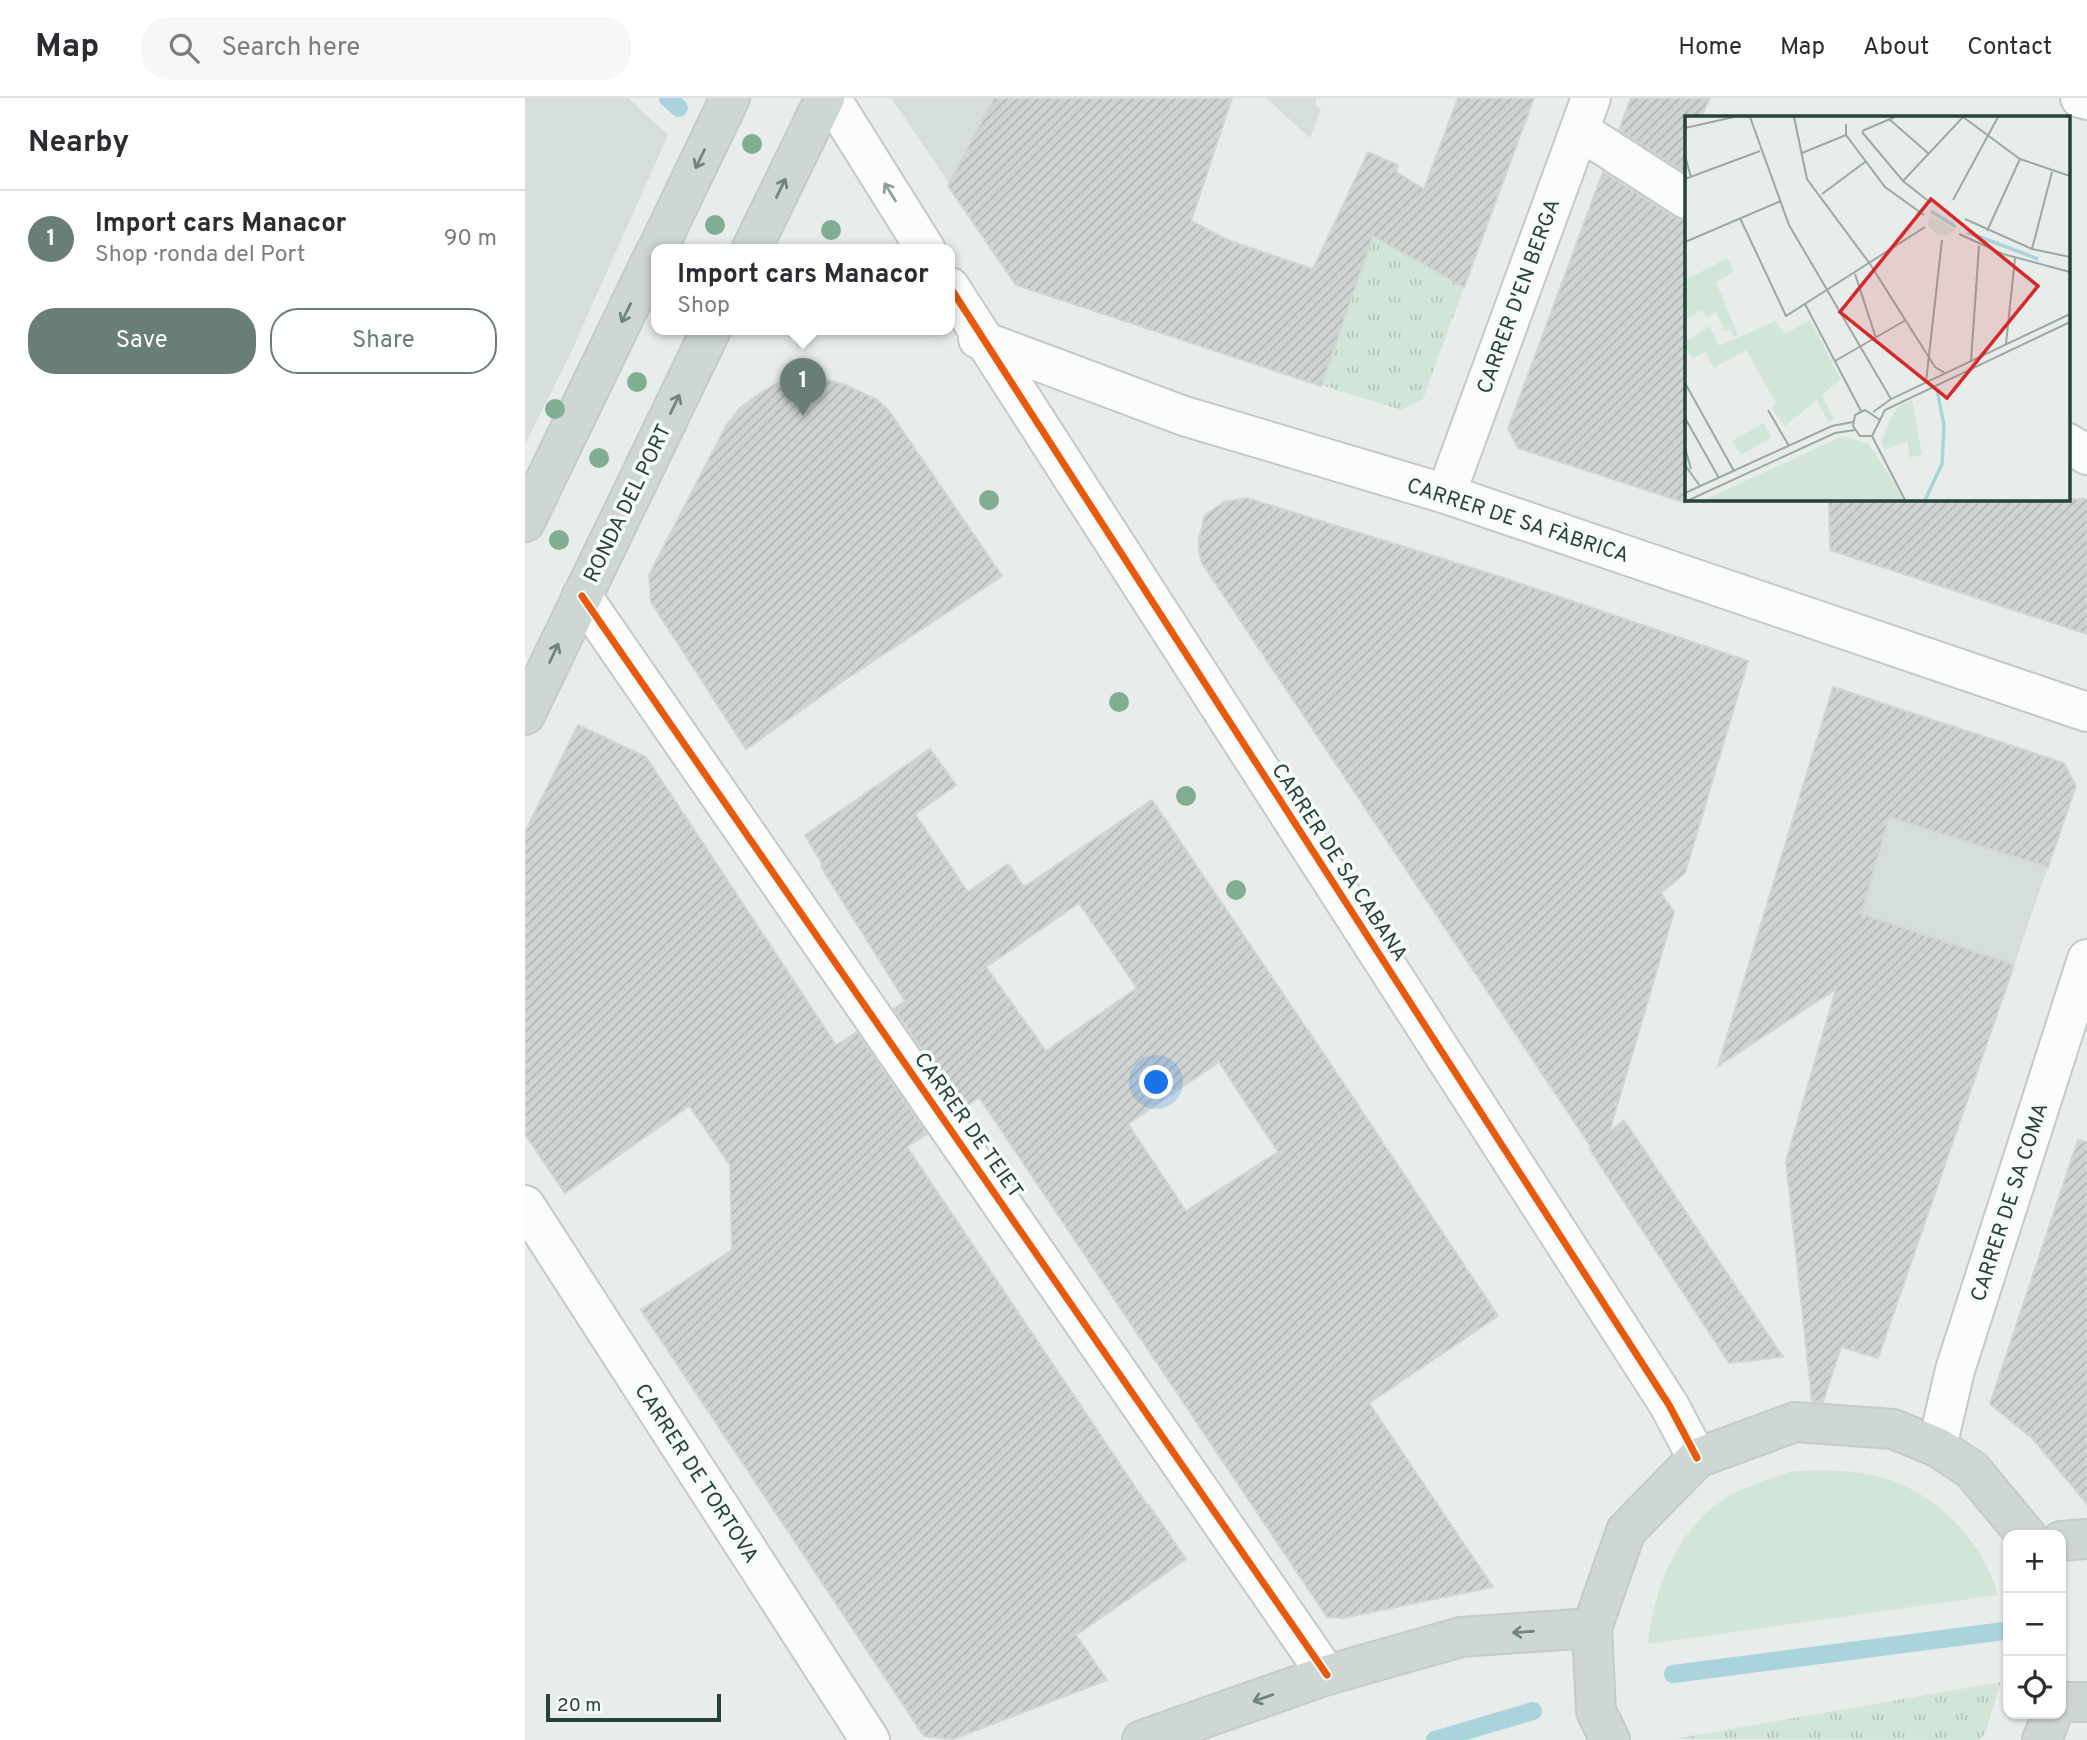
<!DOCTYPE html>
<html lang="en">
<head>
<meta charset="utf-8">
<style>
  body { margin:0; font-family:Overpass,sans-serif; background:#f7f7f7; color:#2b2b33 }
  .controls { position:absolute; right:21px; bottom:21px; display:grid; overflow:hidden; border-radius:14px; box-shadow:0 2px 5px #0004 }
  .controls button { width:63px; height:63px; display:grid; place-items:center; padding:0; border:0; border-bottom:2px solid #e1e1e2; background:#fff; color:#2b2b33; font:35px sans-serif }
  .scale { position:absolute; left:21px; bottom:18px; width:175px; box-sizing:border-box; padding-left:7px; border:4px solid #24423a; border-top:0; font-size:19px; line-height:24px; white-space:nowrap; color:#24423a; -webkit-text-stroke:5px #f7fbf9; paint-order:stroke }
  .you { position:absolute; left:632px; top:985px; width:24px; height:24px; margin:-18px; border:5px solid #fff; border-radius:50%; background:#1a73e8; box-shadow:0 0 0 10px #1a73e833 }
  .badge { display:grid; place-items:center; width:46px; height:46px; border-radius:50%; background:#697e78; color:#fff; font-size:23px; font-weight:700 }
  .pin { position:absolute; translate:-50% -58px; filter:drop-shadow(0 2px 4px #0008) }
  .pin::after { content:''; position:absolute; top:37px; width:24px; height:21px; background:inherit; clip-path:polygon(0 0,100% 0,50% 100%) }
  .popup { position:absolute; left:126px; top:146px; width:304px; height:91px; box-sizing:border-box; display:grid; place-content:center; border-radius:14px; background:#fff; filter:drop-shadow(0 2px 5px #0005); font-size:23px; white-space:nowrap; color:#7c7c81 }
  .popup b { font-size:26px; color:#2b2b33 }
  .popup::after { content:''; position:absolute; left:50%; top:100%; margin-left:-14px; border:14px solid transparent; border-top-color:#fff }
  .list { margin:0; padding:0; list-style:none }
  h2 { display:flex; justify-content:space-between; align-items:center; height:91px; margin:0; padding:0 28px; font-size:30px }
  h2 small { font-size:23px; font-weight:400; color:#7c7c81 }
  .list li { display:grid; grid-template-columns:46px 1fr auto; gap:21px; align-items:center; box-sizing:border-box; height:98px; padding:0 28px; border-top:2px solid #e1e1e2 }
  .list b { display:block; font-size:26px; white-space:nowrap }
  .list p { margin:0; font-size:23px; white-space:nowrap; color:#7c7c81 }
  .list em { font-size:23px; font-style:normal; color:#7c7c81 }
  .actions { display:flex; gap:14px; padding:21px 28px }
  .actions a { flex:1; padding:16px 0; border:2px solid #697e78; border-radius:28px; text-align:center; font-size:24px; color:#697e78 }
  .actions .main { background:#697e78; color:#fff }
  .icon { flex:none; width:38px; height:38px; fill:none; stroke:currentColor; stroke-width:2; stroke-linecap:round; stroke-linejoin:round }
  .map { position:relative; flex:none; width:1562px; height:1642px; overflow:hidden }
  header { display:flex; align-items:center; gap:42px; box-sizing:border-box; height:98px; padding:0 35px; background:#fff; border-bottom:2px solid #e1e1e2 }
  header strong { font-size:33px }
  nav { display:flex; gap:38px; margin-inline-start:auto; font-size:24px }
  .search { width:490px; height:63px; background:#f7f7f7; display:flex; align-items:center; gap:18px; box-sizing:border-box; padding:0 24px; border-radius:28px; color:#7c7c81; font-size:26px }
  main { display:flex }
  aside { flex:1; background:#fff }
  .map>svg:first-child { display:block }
</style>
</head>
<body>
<header>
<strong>Map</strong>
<div class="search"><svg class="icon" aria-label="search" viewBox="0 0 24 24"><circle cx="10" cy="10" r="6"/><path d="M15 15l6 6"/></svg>Search here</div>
<nav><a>Home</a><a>Map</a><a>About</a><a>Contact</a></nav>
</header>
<main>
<aside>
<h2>Nearby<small></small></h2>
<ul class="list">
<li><span class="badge">1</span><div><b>Import cars Manacor</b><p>Shop · ronda del Port</p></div><em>90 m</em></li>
</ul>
<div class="actions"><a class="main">Save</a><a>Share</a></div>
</aside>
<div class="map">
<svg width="1562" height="1642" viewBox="0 0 1562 1642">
  <defs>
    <pattern id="grass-tufts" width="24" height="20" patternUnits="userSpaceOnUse" patternTransform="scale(1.75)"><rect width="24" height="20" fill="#d1e6d8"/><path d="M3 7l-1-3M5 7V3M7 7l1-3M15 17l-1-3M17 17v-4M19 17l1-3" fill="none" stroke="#b3c6ba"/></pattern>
    <pattern id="building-hatch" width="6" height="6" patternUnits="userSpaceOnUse" patternTransform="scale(1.75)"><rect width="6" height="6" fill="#cfd4d2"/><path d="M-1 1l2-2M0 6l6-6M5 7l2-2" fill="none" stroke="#b2b7b5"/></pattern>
  </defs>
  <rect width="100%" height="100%" fill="#e8edeb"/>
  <path fill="#d6dedb" d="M0,0H103L143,37L43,261L0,346Z
    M366,0H622L520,195L491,187L423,89L424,85Z
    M741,0H792L790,6L796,11L785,40Z
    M1365,719L1523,769L1489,867L1336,816Z"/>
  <path fill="url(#grass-tufts)" d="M847,138L939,189L898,301L876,312L796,287Z
    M1476,1584L1460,1635L1455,1642L1149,1641Z"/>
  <path fill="#d1e6d8" d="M1267,1373C1291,1373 1318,1371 1342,1376C1393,1385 1437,1421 1461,1467C1466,1476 1469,1487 1473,1497L1123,1546C1129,1486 1155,1423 1211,1394C1229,1385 1248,1380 1267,1373Z"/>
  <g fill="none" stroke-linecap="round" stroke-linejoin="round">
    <path stroke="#a9d4db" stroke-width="18" d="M143,0L154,10
      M1148,1576L1479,1533
      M910,1642L1008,1613"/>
  </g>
  <path fill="url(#building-hatch)" stroke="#d1d6d4" stroke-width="2" fill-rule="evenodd" d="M469,0H707L666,123L705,143L788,171L843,54L873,67L871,74L899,91L933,0H1009L939,189L848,138L796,288L491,187L423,88Z
    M1106,0H1185L1176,19H1161V75L1094,32Z
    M1078,74L1149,119L1161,123V405L993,350L983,331Z
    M270,281H298L318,286L353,302L364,313L477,478L309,589L221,651L126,504L124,477L202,326L215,310L230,299L248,287Z
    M722,400L976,479L1223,563L1160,775L1136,795L1149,814L1084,1035L1099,1022L1258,1259L1204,1265L1086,1084L1064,1050L1066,1049L677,465L674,453V441L680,417L699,404Z
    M1304,401H1562V536L1305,452Z
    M1308,589L1539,665L1551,688L1523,769L1364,719L1336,816L1489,867L1353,1260L1316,1249L1298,1304L1287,1303L1261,1063L1311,891L1193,968Z
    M53,627L121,659L311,947L332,934L402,1036L382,1049L623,1408L624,1407L661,1461L551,1537L582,1582L428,1641L399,1638L116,1212L207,1152L205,1067L164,1008L40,1095L0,1036V734Z
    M405,651L431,687L390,716L443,794L483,766L499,789L627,702L819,986L973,1218L844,1305L968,1489L818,1520L802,1519L454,999L438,1011L369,911L380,903L296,769L298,767L280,737ZM554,805L612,890L521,953L461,869ZM694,964L753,1054L661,1113L603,1026Z
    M1553,1042L1562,1044V1406L1508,1341L1465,1306Z"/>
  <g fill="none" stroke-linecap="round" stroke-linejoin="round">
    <g stroke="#c5cac8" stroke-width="42">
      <path id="minor" d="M306,0L401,152
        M1555,0L1562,2
        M1054,32L1161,101
        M425,189L1144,1307L1172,1360
        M453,241L659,318L921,396L1562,614
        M1543,345L1562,357
        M921,396L1066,0
        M57,498L802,1577
        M0,1107L345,1642
        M1412,1349L1430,1272L1562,861"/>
    </g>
    <g stroke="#c3ccc9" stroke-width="42">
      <path id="major" d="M132,152L205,0
        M226,152L300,0
        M0,424L131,153
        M0,617L186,232
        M1536,1443L1562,1441
        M1536,1604H1562
        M617,1642L802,1577L936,1539L1067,1530
        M1085,1642L1071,1613L1067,1530L1101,1433L1172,1360L1270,1324L1368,1331L1412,1349L1447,1372L1501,1437
        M1517,1642L1527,1616"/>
    </g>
    <use href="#minor" stroke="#fcfcfc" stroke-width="38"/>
    <use href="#major" stroke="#cfd7d5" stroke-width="38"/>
    <g stroke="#f7fbf9" stroke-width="11">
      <path id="cycleway" d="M425,189L1144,1307L1172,1360
        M57,498L802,1577"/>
    </g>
    <use href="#cycleway" stroke="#e8590c" stroke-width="7"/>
  </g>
  <g fill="#81ae93">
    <circle cx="227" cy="46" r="10"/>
    <circle cx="190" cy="127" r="10"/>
    <circle cx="306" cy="132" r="10"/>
    <circle cx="112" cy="284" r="10"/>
    <circle cx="30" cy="311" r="10"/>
    <circle cx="74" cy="360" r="10"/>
    <circle cx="464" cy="402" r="10"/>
    <circle cx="34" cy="442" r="10"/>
    <circle cx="594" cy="604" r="10"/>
    <circle cx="661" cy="698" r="10"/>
    <circle cx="711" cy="792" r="10"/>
  </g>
  <defs><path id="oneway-shaft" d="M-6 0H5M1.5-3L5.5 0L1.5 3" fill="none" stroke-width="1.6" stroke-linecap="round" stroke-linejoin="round" transform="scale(1.75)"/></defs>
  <g stroke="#718580">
    <use href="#oneway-shaft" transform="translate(175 61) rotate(116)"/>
    <use href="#oneway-shaft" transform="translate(256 90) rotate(-64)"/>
    <use href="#oneway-shaft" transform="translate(101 215) rotate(116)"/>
    <use href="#oneway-shaft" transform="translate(150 306) rotate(-64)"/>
    <use href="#oneway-shaft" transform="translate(29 555) rotate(-65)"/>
    <use href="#oneway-shaft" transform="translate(998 1534) rotate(176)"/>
    <use href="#oneway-shaft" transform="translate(738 1600) rotate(161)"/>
  </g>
  <use stroke="#909f9b" href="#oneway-shaft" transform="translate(365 94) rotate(-122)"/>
  <g text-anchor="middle" stroke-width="7" stroke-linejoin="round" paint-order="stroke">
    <g font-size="21" fill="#24423a" stroke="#f7fbf9">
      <text transform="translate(993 198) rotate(-70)" y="7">CARRER D'EN BERGA</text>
      <text transform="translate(102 405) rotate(-64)" y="7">RONDA DEL PORT</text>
      <text transform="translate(993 422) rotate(18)" y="7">CARRER DE SA FÀBRICA</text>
      <text transform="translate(815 764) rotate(57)" y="7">CARRER DE SA CABANA</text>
      <text transform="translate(444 1027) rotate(55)" y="7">CARRER DE TEIET</text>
      <text transform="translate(1484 1104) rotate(-72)" y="7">CARRER DE SA COMA</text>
      <text transform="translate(172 1375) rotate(57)" y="7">CARRER DE TORTOVA</text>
    </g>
  </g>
  <g transform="translate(1160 18)">
    <rect width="385" height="385" fill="#e8edeb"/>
    <path d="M43,142L49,156L31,166L53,219L49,221L45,213L40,216L31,196L21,201L17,194L0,204V164ZM125,204L156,263L137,279L149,303L143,306L132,284L100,310L86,292L91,287L61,234L29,252L21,237L25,234L8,242L0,233V226L25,210L34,230L90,205L100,218ZM227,284L237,338L225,342L222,325L200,334L196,327L205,303L214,290ZM158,320L184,328L220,384H19Z" fill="#d1e6d8"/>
    <path d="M244,98L271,114L260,120L251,118L243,109ZM79,307L86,322L56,339L47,325Z" fill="#d1e6d8"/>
    <path fill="none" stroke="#a9d4db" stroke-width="3.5" d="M246,95L271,111M282,116L353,143M240,384L257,348L259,309L252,274"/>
    <path fill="none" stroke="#9aa9a4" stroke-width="2" d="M65,1L104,109L206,283M109,1L122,63L185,148L250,251L260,257M204,3L244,38M161,8V19L200,71L239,99M0,12L49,1M177,15L210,1M177,16L218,65L246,87M117,37L161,19M0,40L6,61M0,63L75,35M218,65L278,1L335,43L385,60M137,78L180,46M268,84L313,1M55,102L101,200L240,111M280,103L347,133L385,141M302,115L335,43M274,118L318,138L385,156M0,126L96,85M347,133L367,56M170,158L191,222M120,188L176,295M321,228L330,142M150,245L221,204M286,245L294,130M241,266L257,124M0,267L49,355M83,294L104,330M188,296L206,283L385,198M0,302L34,362M195,304L180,294L170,299L168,310L175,320H187L200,294L385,206M187,320L220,384M0,332L6,353M0,349L15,370M0,377L147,310L168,306M4,384L150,317L170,314"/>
    <path fill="#d62828" fill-opacity="0.15" stroke="#d62828" stroke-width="3.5" d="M246,83L353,170L262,282L155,196Z"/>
    <rect width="385" height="385" fill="none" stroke="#24423a" stroke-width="3.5"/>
  </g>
</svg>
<div class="controls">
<button>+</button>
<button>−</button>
<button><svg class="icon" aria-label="locate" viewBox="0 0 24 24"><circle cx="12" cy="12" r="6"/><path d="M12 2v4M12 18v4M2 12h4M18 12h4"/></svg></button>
</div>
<div class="scale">20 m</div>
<div class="you"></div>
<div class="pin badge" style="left:278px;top:318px">1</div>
<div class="popup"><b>Import cars Manacor</b>Shop</div>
</div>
</main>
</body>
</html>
